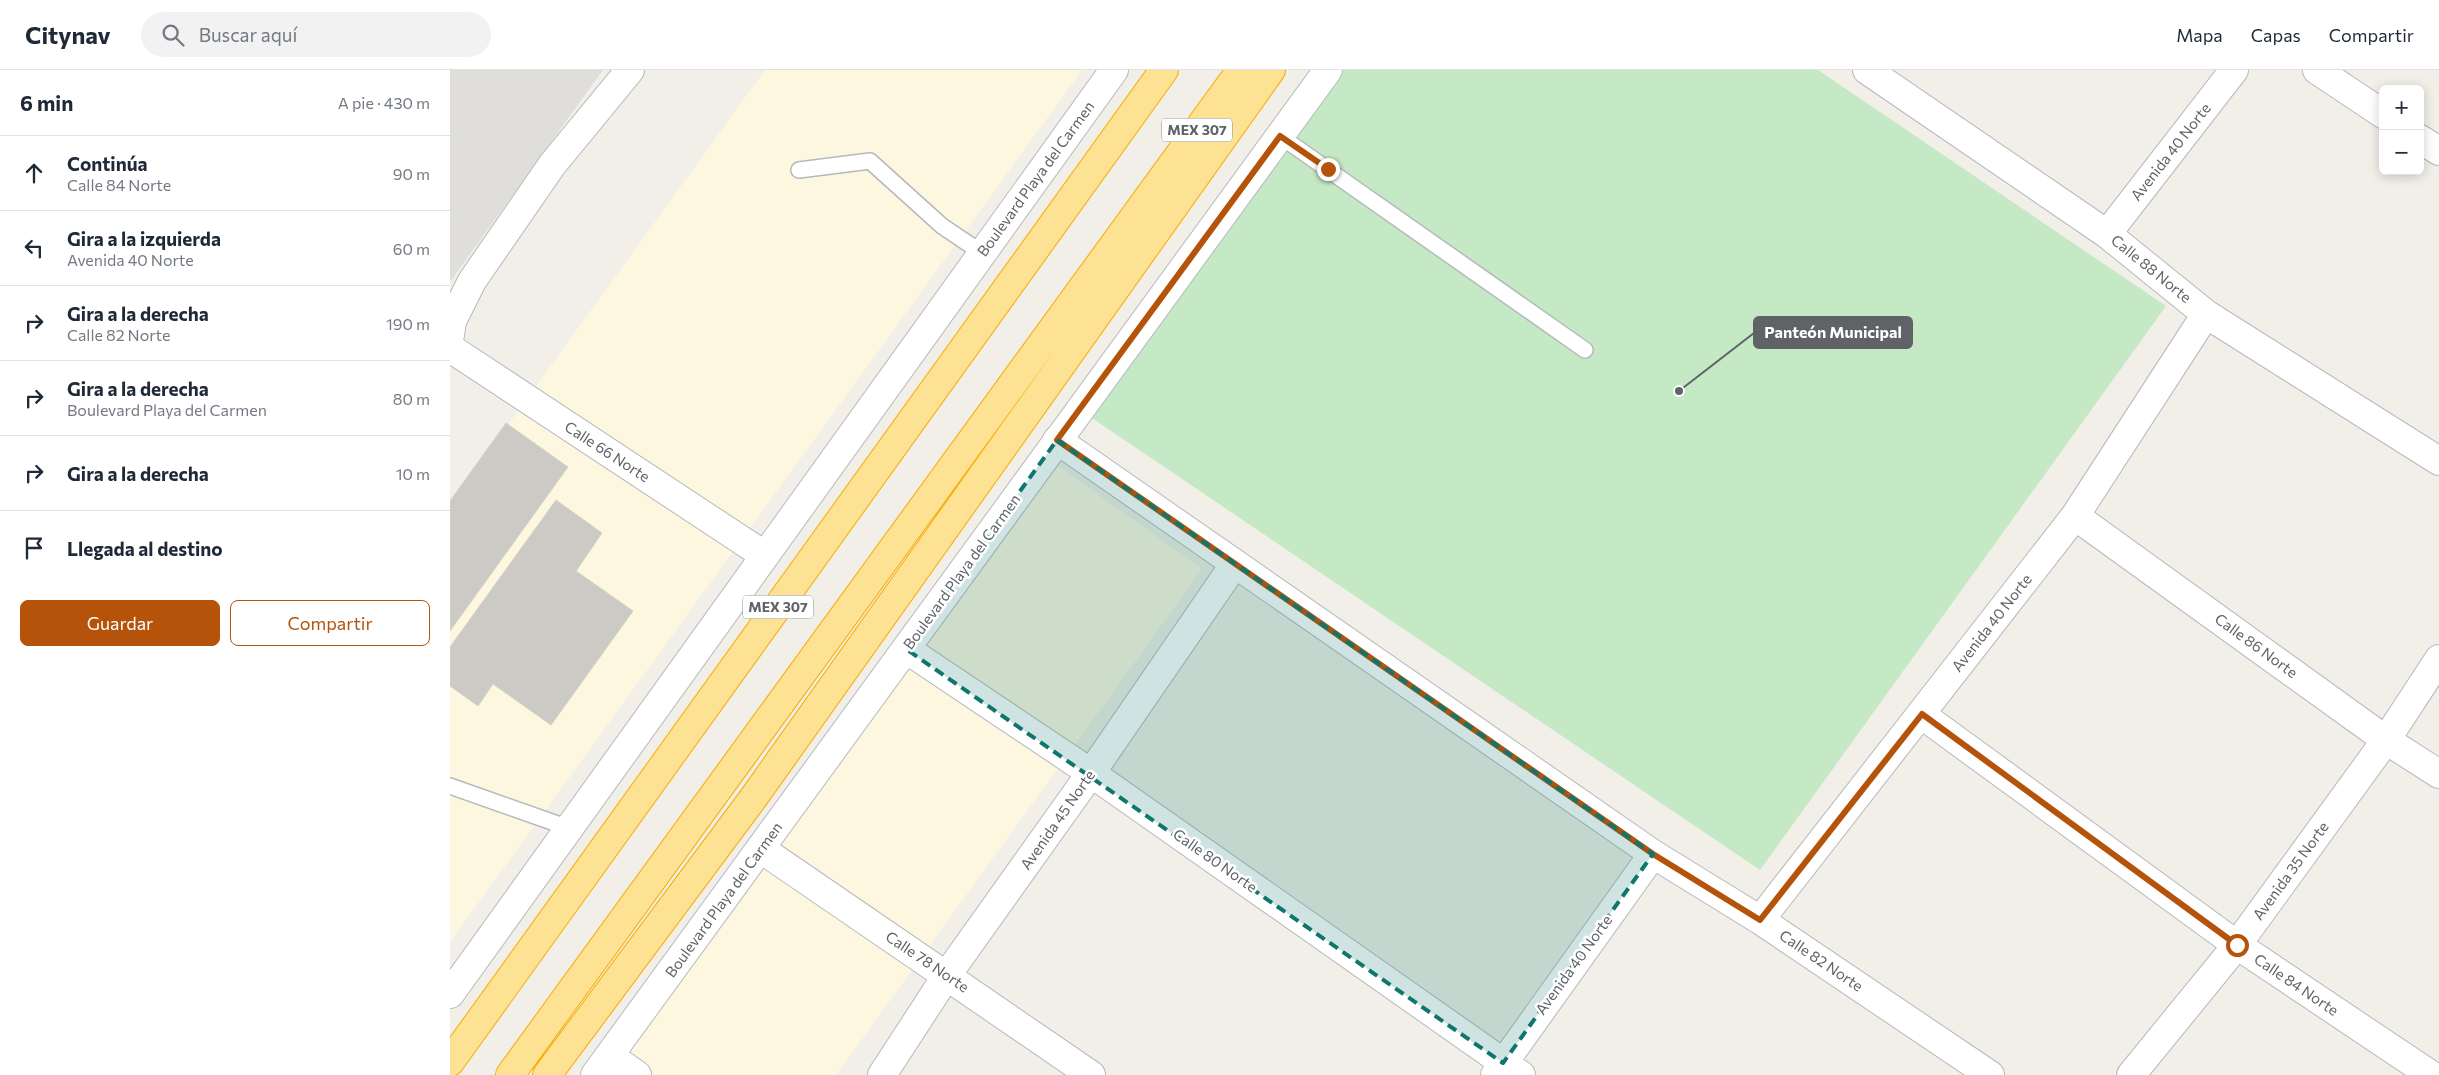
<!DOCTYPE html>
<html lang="es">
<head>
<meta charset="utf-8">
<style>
  body { margin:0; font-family:Commissioner,sans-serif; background:#f2f2f3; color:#1f2937 }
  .controls { position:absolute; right:15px; top:15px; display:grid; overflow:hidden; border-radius:8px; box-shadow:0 2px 12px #0003 }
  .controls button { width:45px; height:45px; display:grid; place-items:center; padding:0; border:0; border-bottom:1px solid #e0e1e3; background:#fff; color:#1f2937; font:25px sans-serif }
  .stop { position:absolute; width:15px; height:15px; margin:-11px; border:4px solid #b45309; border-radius:50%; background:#fff }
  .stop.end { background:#b45309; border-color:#fff; box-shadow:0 1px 5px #0008 }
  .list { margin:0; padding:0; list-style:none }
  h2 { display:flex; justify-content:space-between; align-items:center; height:65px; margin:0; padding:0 20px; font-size:21px }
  h2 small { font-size:16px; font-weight:400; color:#747a83 }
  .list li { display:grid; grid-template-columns:32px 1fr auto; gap:15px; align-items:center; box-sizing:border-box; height:75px; padding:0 20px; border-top:1px solid #e0e1e3 }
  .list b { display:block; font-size:19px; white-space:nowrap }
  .list p { margin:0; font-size:16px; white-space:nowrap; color:#747a83 }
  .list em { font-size:16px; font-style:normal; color:#747a83 }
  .actions { display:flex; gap:10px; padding:15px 20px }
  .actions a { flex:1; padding:11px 0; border:1px solid #b45309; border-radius:8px; text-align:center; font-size:18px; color:#b45309 }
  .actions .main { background:#b45309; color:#fff }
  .icon { flex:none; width:28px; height:28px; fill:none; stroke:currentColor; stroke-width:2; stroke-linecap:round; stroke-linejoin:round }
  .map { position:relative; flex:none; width:1989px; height:1005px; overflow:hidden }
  header { display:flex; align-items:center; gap:30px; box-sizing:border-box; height:70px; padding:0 25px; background:#fff; border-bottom:1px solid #e0e1e3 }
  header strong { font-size:24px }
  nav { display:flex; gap:28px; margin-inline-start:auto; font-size:18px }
  .search { width:350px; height:45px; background:#f2f2f3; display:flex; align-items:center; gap:12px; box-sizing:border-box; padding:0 18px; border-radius:28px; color:#747a83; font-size:19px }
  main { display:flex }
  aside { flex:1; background:#fff }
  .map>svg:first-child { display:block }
</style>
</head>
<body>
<header>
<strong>Citynav</strong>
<div class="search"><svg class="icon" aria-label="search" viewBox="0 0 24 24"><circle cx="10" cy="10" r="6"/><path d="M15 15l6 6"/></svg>Buscar aquí</div>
<nav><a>Mapa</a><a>Capas</a><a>Compartir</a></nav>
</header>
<main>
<aside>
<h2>6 min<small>A pie · 430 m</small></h2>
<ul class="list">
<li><svg class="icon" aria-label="ahead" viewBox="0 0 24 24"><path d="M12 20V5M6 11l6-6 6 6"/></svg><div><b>Continúa</b><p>Calle 84 Norte</p></div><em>90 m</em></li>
<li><svg class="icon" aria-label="left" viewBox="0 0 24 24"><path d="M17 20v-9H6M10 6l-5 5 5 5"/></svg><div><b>Gira a la izquierda</b><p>Avenida 40 Norte</p></div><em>60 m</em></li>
<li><svg class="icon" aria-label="right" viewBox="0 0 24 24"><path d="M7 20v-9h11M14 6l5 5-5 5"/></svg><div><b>Gira a la derecha</b><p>Calle 82 Norte</p></div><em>190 m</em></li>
<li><svg class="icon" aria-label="right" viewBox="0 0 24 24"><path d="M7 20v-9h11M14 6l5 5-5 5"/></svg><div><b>Gira a la derecha</b><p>Boulevard Playa del Carmen</p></div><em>80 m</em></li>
<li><svg class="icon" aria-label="right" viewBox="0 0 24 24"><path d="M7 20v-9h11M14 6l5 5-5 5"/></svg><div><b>Gira a la derecha</b></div><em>10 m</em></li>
<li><svg class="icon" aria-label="arrive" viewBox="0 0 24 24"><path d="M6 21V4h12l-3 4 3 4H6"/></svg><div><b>Llegada al destino</b></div></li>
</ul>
<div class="actions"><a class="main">Guardar</a><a>Compartir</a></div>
</aside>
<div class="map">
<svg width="1989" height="1005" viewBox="0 0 1989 1005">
  <rect width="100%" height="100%" fill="#f1efe8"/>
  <path fill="#fef7e0" d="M315,0H632L0,872V435Z
    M604,393L752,499L386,1005H162Z"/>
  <path fill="#e0deda" d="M0,0H153L0,212Z"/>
  <path fill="#c5e8c5" d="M891,0H1368L1716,236L1310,800L639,346Z"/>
  <path fill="#cccac5" stroke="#d6d1c6" d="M56,353L118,397L0,561V431Z
    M106,430L152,463L126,501L183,541L101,655L43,614L28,636L0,616V577Z"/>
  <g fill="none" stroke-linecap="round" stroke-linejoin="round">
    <g stroke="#b5b8bc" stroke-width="18">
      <path id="lane" d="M830,66L1135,280
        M349,100L420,91L492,156L532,183
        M0,716L119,758"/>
    </g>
    <g stroke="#b5b8bc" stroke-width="30">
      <path id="street" d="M1417,0L1657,164L1756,244L1989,391
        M1867,0L1933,44
        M1970,69L1989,81
        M1657,164L1784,0
        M0,265L2,251L22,211L102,95L180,0
        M0,278L314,485
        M607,370L1203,784L1310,850L1540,1005
        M1625,446L1936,670L1989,704
        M456,579L641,703L1071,1005
        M1472,645L1787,875L1981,1005
        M311,779L641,1005
        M1310,850L1625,446L1756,244
        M160,986L187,1005
        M432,1005L497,905L641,703L784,495
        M1045,1005L1203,784
        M1681,1005L1787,875L1936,670L1989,589"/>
    </g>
    <g stroke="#b6babf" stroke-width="30">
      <path id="secondary" d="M0,924L664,0
        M145,1005L878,0"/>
    </g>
    <g stroke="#f9ab00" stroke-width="30">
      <path id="highway" d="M0,992L714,0
        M60,1005L791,0
        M97,1005L304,727L821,0"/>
    </g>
    <use href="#lane" stroke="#fff" stroke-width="15"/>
    <use href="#street" stroke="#fff" stroke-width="28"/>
    <use href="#secondary" stroke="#fff" stroke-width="28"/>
    <use href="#highway" stroke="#fde293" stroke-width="28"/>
  </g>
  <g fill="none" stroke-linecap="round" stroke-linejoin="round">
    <path stroke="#b45309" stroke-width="6" d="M878,99L830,66L607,370L1203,784L1310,850L1472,644L1787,875"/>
  </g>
  <path fill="#0f766e" fill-opacity="0.2" stroke="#0f766e" stroke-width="4" stroke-dasharray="10 6" stroke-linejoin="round" d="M607,370L1203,784L1053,993L456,579Z"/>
  <g text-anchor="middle" stroke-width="5" stroke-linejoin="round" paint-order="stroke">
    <g fill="#fff" stroke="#8f9295" stroke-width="1">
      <rect x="712" y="48.5" width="70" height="23" rx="4"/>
      <rect x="293" y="525.5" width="70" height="23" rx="4"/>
    </g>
    <g font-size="14" font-weight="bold" fill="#5f6368">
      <text x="747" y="65">MEX 307</text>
      <text x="328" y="542">MEX 307</text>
    </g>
    <g font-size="15" fill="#5f6368" stroke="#fff">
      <text transform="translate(1721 82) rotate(-52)" y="5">Avenida 40 Norte</text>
      <text transform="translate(586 109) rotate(-54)" y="5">Boulevard Playa del Carmen</text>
      <text transform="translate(1701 199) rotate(39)" y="5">Calle 88 Norte</text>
      <text transform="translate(157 382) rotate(33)" y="5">Calle 66 Norte</text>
      <text transform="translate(512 502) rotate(-54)" y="5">Boulevard Playa del Carmen</text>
      <text transform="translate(1542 553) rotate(-52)" y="5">Avenida 40 Norte</text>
      <text transform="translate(1806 576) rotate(36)" y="5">Calle 86 Norte</text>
      <text transform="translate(608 750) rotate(-55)" y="5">Avenida 45 Norte</text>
      <text transform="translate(765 791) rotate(35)" y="5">Calle 80 Norte</text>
      <text transform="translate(1841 801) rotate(-54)" y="5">Avenida 35 Norte</text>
      <text transform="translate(274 830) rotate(-54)" y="5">Boulevard Playa del Carmen</text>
      <text transform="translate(1371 891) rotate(34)" y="5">Calle 82 Norte</text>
      <text transform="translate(477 892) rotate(34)" y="5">Calle 78 Norte</text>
      <text transform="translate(1124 895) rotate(-54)" y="5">Avenida 40 Norte</text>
      <text transform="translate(1846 915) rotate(34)" y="5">Calle 84 Norte</text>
    </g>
  </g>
  <path fill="none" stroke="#5f6368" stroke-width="2" d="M1229 321L1304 263"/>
  <circle fill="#5f6368" stroke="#fff" stroke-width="2" cx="1229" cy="321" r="5"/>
  <rect fill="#5f6368" stroke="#5f6368" stroke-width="2" x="1304" y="247" width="158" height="31" rx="5"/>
  <g font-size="16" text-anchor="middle" font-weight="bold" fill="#fff">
    <text x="1383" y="268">Panteón Municipal</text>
  </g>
</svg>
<div class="controls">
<button>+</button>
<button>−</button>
</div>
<div class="stop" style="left:1787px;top:875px"></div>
<div class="stop end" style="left:878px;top:99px"></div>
</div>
</main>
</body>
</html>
